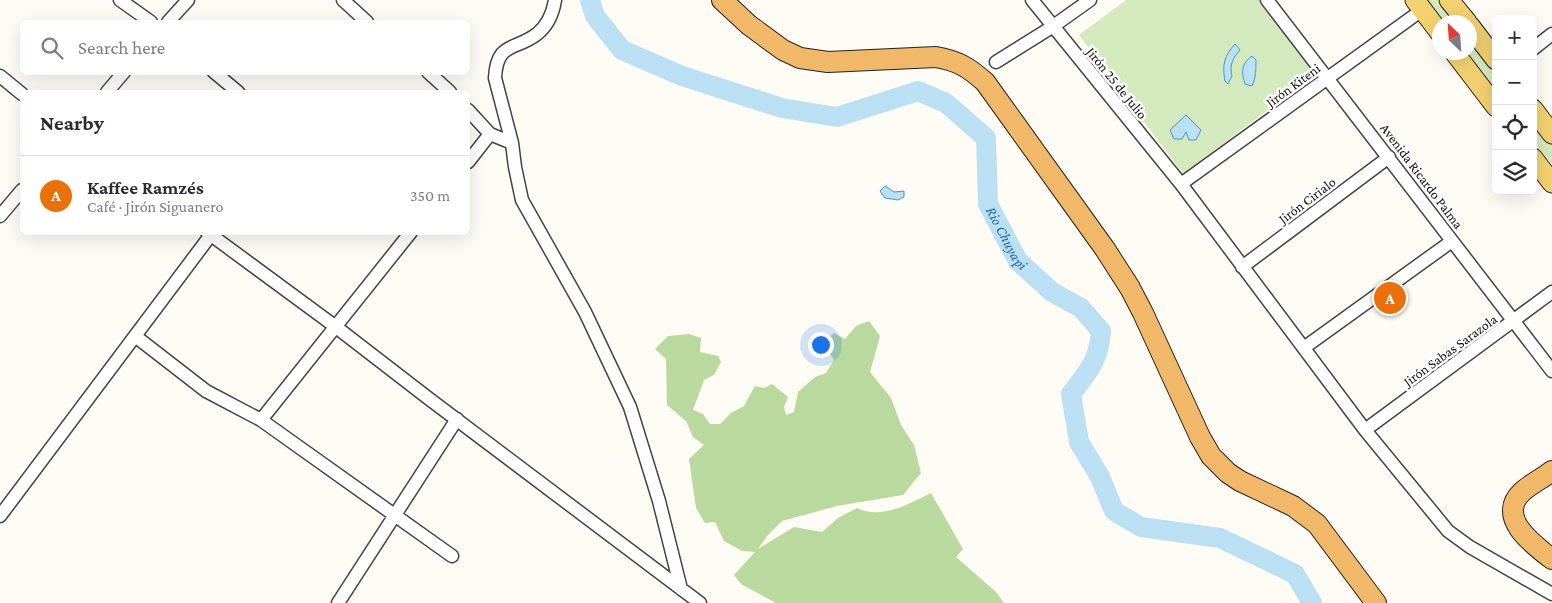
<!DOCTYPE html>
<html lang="en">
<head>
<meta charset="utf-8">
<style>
  body { margin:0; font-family:"Crimson Pro",serif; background:#f7f7f7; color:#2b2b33 }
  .controls { position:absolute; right:15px; top:15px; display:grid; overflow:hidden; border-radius:8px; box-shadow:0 5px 20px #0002 }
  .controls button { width:45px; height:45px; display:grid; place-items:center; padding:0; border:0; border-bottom:1px solid #e1e1e2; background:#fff; color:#2b2b33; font:25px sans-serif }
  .compass { position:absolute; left:1432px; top:15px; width:45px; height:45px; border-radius:50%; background:#fff; box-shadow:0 5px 20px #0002; rotate:335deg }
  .you { position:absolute; left:820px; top:344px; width:18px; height:18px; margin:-12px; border:4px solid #fff; border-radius:50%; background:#1a73e8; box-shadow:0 0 0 8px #1a73e833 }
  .badge { display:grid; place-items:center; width:32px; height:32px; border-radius:50%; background:#bd2c36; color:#fff; font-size:16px; font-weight:700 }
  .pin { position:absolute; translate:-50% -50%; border:2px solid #fff; box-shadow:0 1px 5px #0006 }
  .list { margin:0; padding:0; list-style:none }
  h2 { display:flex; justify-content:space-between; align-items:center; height:65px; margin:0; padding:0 20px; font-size:21px }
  h2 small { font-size:16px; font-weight:400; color:#7c7c81 }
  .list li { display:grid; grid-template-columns:32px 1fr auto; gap:15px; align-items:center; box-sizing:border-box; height:80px; padding:0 20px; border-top:1px solid #e1e1e2 }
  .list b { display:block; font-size:19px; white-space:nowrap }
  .list p { margin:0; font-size:16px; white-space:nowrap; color:#7c7c81 }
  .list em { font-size:16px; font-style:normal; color:#7c7c81 }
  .icon { flex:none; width:28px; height:28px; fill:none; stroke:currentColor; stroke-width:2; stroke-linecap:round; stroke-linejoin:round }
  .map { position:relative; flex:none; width:1552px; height:603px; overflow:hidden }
  .search { position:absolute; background:#fff; box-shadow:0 5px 20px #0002; left:20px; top:20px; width:450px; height:55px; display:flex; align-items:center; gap:12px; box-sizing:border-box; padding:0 18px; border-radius:8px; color:#7c7c81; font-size:19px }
  .panel { position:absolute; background:#fff; box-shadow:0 5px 20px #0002; left:20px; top:90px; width:450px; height:145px; border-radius:8px }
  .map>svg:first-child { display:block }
</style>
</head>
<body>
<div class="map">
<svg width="1552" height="603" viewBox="0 0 1552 603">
  <rect width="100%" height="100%" fill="#fffcf5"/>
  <path fill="#d5e9be" d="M1126,0H1261L1318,72L1183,174L1079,35Z
    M1417,0H1449L1467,22H1440Z
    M1470,26L1496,60V96L1460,53L1470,52Z
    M1533,109L1552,134V164L1533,141Z"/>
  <path fill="#bad99e" d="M869,321L880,336L870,372L891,398L901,425L914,445L921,473L903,495L837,506L782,521L768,535L758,549L794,527L822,532L838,518L857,508C881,520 909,504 931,493L963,549L956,557L996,592L1004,603H776L741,584L734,575L755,552L742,551L724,541L715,522L705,523L696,508L689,459L704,445L693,437L686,421L667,405L666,359L655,349L668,336L689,334L701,338L700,352L718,356L721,362L714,375L704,380L693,410L703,414L710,424H720L731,413L744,406L755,386L764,388L772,384L788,397L784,407L786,415L794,412L798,392L815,377L826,373L834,360L823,342L834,333L845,339L856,326Z"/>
  <path fill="#bbe0f4" stroke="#4497c9" d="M1235,44L1240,50C1233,58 1229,65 1232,76L1228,84L1225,81C1222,65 1224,56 1235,44Z
    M1252,56L1256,60C1256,69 1256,78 1252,86L1245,84C1241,72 1241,64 1252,56Z
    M1186,115L1201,130L1196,140H1189L1186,132L1182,139H1174L1170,130Z
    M885,186L894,192L904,191V197L898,200L885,198L880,191Z"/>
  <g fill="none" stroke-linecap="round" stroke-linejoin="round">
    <path stroke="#bbe0f4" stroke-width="20" id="s1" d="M590,0L595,16L622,50L682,76L782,108L837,117L918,91L946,103L986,138L988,204L1018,261L1052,292L1081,308L1101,331C1099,361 1088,371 1071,394L1079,442L1100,477L1114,511L1141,527L1220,538L1295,574L1312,603"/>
    <g stroke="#444" stroke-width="15">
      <path id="minor" d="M120,0L151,22
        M343,0L367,22
        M555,0C553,13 548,25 537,34C515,51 497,41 495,78L512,143L515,167L522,200L585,312L630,407L659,501L681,589
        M1032,0L1181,184L1365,430L1448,531L1470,547L1552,594
        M1267,0L1552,371
        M168,22L188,0
        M1533,49L1552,34
        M996,62L1052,27L1090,0
        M214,72L238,92
        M428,72L450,92
        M0,76L22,94
        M107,92L124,72
        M468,110L490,134L512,143
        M468,162L490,134
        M1181,184L1422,10
        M0,216L22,190
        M207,232L336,327L428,398L700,603
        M1242,267L1389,157
        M135,336L206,391L261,420L452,556
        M1305,347L1452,241
        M261,420L411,232
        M1365,430L1552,292
        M0,516L213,232
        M338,603L457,419"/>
    </g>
    <g stroke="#222" stroke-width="21">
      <path id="primary" d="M1415,0L1440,33
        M1449,0L1467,22
        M1470,26L1496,60
        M1454,52L1496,107
        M1533,109L1552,134
        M1533,158L1552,183"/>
    </g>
    <g stroke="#222" stroke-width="22">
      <path id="trunk" d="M722,0L749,25L783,50L800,58L828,62L936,57C958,61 968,67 985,82L1105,249L1130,288L1143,313L1200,437L1211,456L1228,473L1240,481L1293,506L1317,524L1376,603
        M1552,471C1543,478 1531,484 1523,491C1495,516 1532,544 1552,559"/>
    </g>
    <use href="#minor" stroke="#fff" stroke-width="12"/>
    <use href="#primary" stroke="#f3d170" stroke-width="19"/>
    <use href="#trunk" stroke="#f1b86a" stroke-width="20"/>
  </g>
  <g text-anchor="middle" stroke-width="5" stroke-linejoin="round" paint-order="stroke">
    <g font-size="14" fill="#111" stroke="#fff">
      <text transform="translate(1117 83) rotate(51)" y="5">Jirón 25 de Julio</text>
      <text transform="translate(1293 85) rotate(-36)" y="5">Jirón Kiteni</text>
      <text transform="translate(1422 176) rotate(53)" y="5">Avenida Ricardo Palma</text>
      <text transform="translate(1307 200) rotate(-37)" y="5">Jirón Cirialo</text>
      <text transform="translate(1450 350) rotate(-36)" y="5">Jirón Sabas Sarazola</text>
    </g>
    <g font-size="15" font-style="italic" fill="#1d69a0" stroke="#fff">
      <text dy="5" stroke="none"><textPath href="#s1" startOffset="560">Rio Chuyapi</textPath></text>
    </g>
  </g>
</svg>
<div class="controls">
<button>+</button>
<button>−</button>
<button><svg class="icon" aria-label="locate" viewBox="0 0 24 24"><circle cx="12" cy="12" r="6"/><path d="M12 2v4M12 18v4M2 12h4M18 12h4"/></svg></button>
<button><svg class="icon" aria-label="layers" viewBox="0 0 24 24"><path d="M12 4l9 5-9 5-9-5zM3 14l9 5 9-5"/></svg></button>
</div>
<svg class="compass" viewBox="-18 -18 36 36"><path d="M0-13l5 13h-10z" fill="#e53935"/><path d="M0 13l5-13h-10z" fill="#7c7c81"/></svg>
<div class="you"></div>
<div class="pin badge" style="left:1390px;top:298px;background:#e8710a">A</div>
<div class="search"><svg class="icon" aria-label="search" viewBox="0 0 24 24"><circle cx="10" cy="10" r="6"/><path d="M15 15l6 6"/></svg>Search here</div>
<section class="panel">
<h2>Nearby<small></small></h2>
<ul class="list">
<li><span class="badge" style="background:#e8710a">A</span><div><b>Kaffee Ramzés</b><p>Café · Jirón Siguanero</p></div><em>350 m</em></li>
</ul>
</section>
</div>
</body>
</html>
